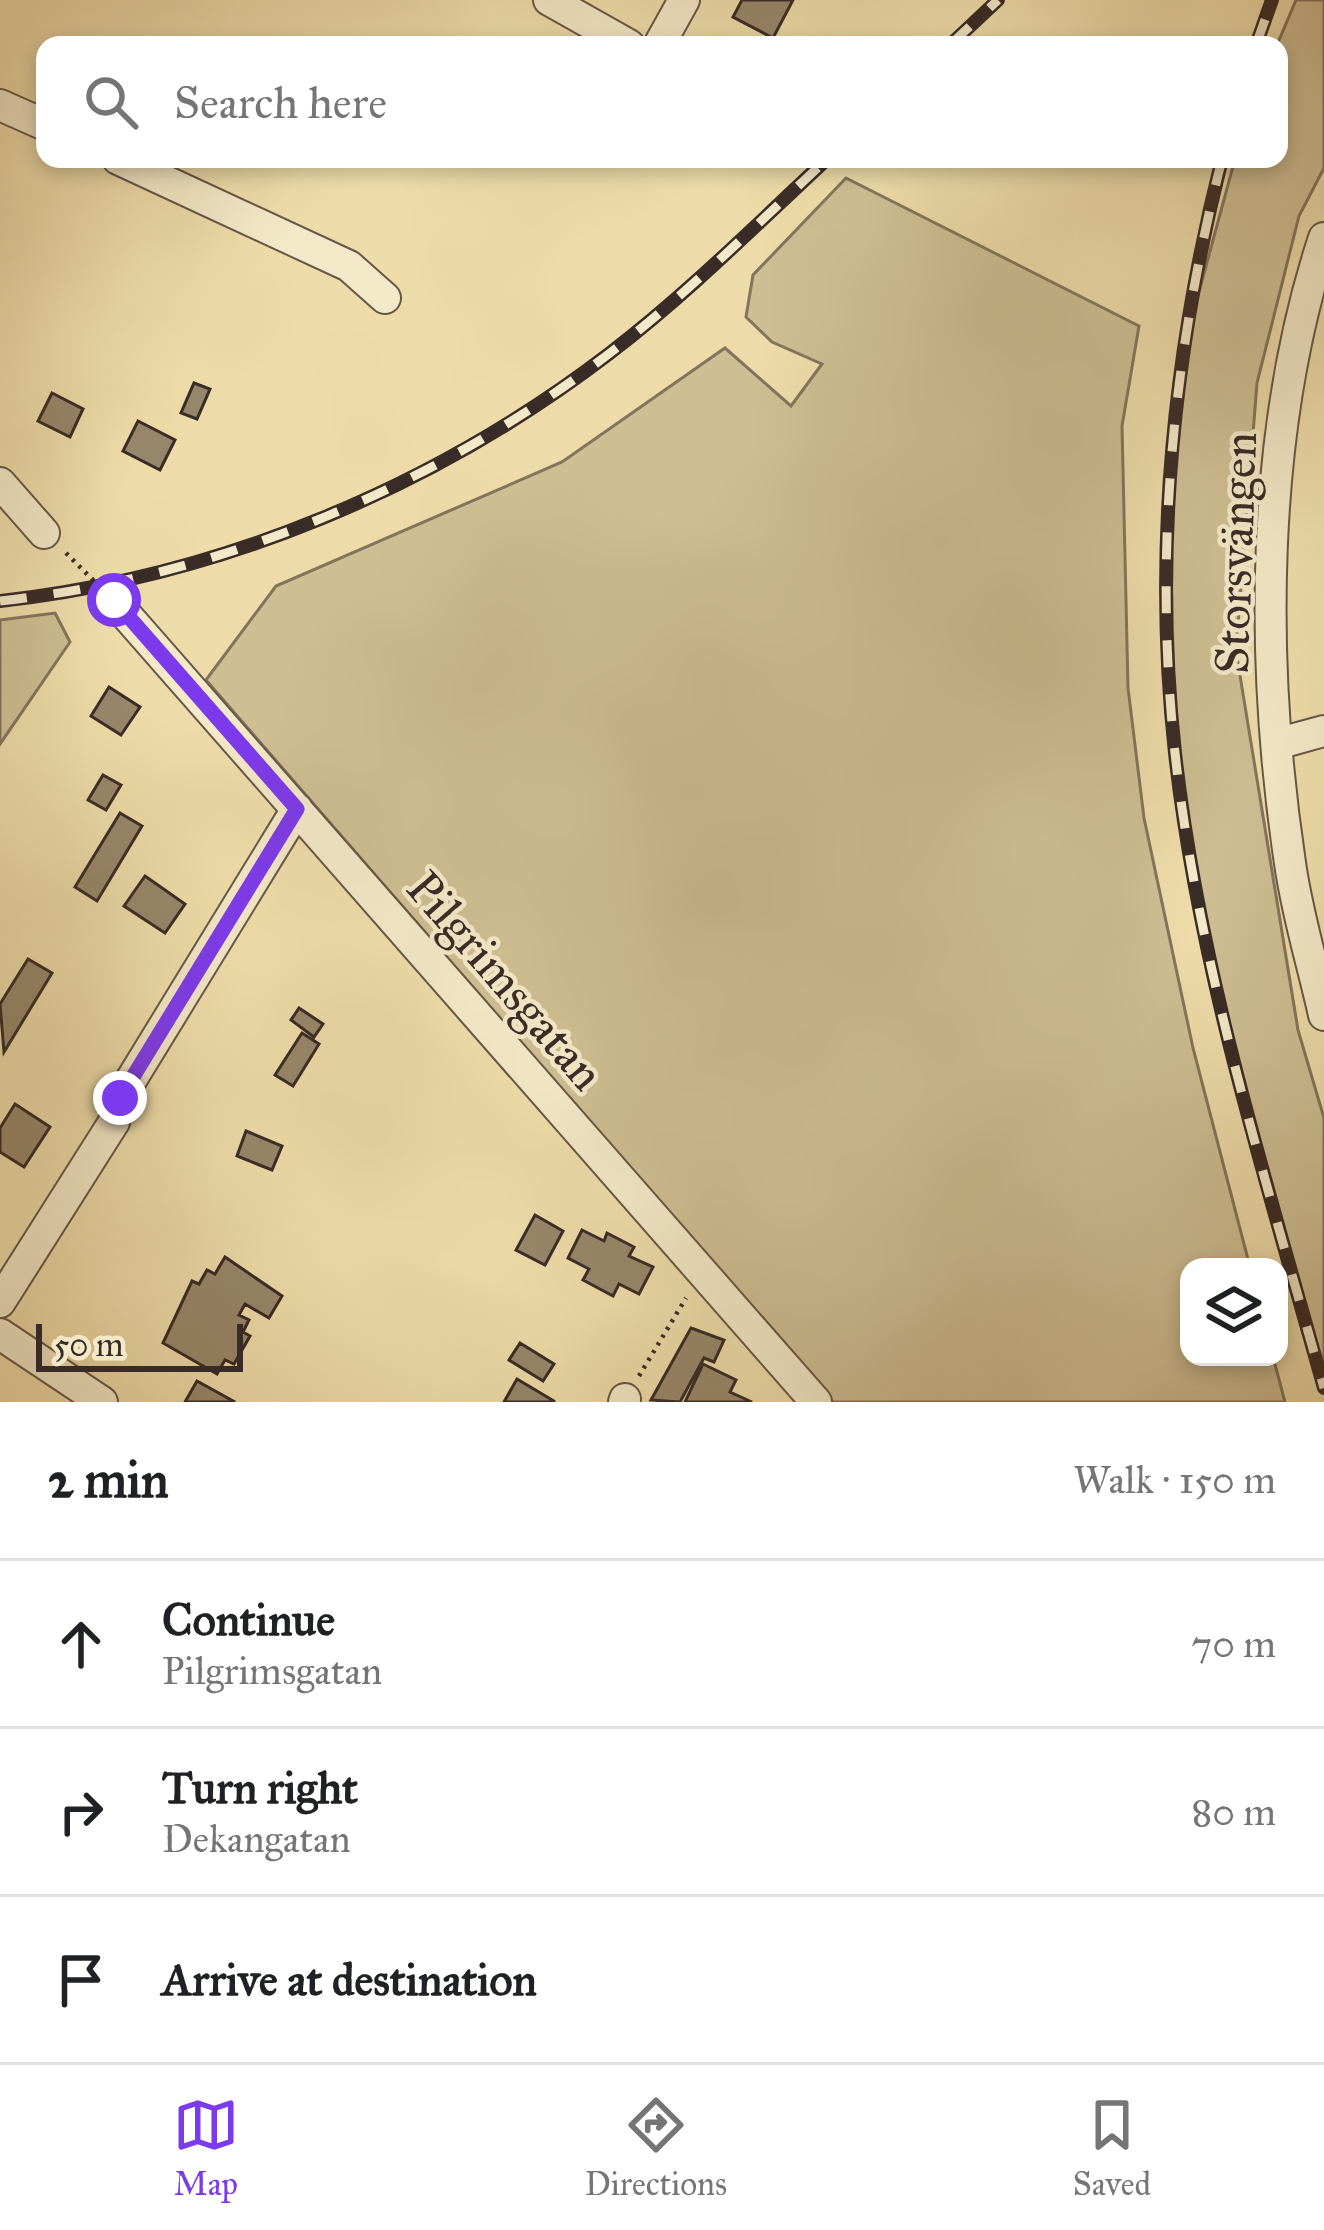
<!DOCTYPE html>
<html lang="en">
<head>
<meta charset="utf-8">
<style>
  body { margin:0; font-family:"IM FELL Great Primer",serif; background:#f2f2f2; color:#202124 }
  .controls { position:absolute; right:36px; bottom:36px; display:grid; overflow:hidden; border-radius:24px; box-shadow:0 6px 18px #0003 }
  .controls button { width:108px; height:108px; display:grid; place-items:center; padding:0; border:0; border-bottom:3px solid #e0e0e0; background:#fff; color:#202124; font:60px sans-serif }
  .scale { position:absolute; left:36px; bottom:30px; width:207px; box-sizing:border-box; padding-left:12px; border:6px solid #392b26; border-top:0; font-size:33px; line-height:42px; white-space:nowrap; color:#392b26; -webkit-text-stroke:9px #f3e8c7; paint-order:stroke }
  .stop { position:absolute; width:36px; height:36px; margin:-27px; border:9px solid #7c3aed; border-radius:50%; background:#fff }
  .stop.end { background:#7c3aed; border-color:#fff; box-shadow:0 3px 12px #0008 }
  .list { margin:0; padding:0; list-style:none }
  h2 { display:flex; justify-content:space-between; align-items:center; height:156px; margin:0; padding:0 48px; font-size:51px }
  h2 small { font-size:39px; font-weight:400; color:#757577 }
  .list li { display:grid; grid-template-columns:78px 1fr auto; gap:36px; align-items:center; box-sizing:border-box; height:168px; padding:0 48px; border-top:3px solid #e0e0e0 }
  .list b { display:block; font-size:45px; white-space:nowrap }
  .list p { margin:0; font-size:39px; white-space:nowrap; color:#757577 }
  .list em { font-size:39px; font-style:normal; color:#757577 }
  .icon { flex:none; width:66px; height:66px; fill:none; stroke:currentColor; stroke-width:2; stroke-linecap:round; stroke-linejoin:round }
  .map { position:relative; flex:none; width:1324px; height:1402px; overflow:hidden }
  .search { position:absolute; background:#fff; box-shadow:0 6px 18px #0003; left:36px; right:36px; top:36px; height:132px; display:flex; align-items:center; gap:30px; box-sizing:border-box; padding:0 42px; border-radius:24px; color:#757577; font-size:45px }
  .sheet { height:660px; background:#fff }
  nav { display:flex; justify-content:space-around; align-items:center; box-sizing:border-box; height:168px; border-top:3px solid #e0e0e0; background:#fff; font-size:33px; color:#757577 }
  nav a { display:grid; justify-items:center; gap:6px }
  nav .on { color:#7c3aed }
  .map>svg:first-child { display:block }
</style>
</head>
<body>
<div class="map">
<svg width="1324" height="1402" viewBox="0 0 1324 1402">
  <rect width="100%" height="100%" fill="#eddca9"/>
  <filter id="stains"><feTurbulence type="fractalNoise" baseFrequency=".00167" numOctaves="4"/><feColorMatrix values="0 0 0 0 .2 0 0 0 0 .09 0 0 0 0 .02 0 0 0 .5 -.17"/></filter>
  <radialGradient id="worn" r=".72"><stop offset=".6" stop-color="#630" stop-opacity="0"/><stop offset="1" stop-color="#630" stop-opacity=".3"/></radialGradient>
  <path fill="#cebe93" stroke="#84745c" stroke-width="3" d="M1296,0H1324V168L1299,216L1257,383L1236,651L1298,1030L1324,1118V1372L1202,935L1165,660L1177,373L1235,159H1279L1277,45Z
    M846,178L1139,326L1122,426L1128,688L1144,818L1193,1048L1250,1267H1189V1357H1273L1285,1402H833L206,680L276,586L562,462L725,348L791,406L822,364L772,342L746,317L753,275Z
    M55,613L70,642L0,744V620Z"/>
  <path fill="#97876a" stroke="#392b26" stroke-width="3" d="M742,0H793L773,38L733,17Z
    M194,383L210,389L197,419L181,413Z
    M52,393L83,409L70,437L38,421Z
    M138,421L175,440L160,470L123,451Z
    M109,687L140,707L121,735L91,716Z
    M103,775L121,785L106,810L88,800Z
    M120,813L142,826L97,901L75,887Z
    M145,876L185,904L165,933L124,906Z
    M28,959L52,973L4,1052L0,1004Z
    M299,1008L323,1024L314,1037L291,1020Z
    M302,1033L319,1044L293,1086L275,1075Z
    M15,1104L50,1127L24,1167L0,1152V1128Z
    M246,1131L282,1146L272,1170L237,1156Z
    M535,1215L563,1231L545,1265L516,1250Z
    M582,1230L604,1241L607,1233L634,1247L629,1256L653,1267L639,1294L619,1284L613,1296L583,1280L589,1269L568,1258Z
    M225,1257L282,1296L269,1318L245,1304L239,1315L249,1320L243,1332L250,1336L234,1364L225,1360L217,1374L163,1343L192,1281L199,1284L207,1270L215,1274Z
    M691,1328L724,1340L714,1362L704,1358L680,1402L651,1400Z
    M520,1343L554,1364L543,1381L509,1360Z
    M703,1364L736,1380L730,1392L752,1402H685Z
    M517,1379L554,1401V1402H504Z
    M197,1381L235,1402H185Z"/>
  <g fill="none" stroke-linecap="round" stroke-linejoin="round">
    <g stroke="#665747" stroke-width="34">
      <path id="minor" d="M549,0L629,45
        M659,45L684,0
        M0,105L45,125
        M118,159L349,266L385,298
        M1324,238C1260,432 1260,663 1290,863C1297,914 1313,965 1324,1015
        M0,483L44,533
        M128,617L816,1402
        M1280,743L1324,731
        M0,1302L114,1122L120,1098L297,809
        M0,1334L102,1402
        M624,1402L625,1399"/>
    </g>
    <path stroke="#392b26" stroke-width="4.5" stroke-dasharray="3 6" stroke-linecap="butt" d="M66,553L109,596
      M639,1376L686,1298"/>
    <use href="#minor" stroke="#f3e8c7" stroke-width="30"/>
    <g stroke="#392b26" stroke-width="14">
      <path id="rail" d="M950,45L998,0
        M1256,45L1272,0
        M1222,159C1173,353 1153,553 1175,753C1199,969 1266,1180 1324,1388
        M0,601C220,577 435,487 610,353C687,294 756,225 827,159"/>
    </g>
    <use href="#rail" stroke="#f3e8c7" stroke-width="9" stroke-dasharray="27" stroke-linecap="butt"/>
  </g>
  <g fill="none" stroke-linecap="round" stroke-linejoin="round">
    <path stroke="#7c3aed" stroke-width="15" d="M114,600L297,809L120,1098"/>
  </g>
  <g text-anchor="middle" stroke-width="9" stroke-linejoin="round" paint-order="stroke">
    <g font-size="48" fill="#392b26" stroke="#f3e8c7">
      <text transform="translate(1235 553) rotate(-88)" y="17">Storsvängen</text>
      <text transform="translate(506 980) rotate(49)" y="17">Pilgrimsgatan</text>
    </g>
  </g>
  <rect width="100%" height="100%" filter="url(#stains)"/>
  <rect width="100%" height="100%" fill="url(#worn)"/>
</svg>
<div class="controls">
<button><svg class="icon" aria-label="layers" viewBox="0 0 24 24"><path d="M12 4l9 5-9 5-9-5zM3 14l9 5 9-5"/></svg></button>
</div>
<div class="scale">50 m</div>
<div class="stop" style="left:114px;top:600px"></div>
<div class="stop end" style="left:120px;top:1098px"></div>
<div class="search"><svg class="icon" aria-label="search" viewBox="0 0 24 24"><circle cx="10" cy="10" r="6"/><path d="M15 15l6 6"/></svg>Search here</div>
</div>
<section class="sheet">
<h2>2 min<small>Walk · 150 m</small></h2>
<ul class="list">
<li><svg class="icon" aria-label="ahead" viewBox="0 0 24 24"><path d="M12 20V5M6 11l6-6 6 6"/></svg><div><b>Continue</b><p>Pilgrimsgatan</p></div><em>70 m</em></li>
<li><svg class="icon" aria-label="right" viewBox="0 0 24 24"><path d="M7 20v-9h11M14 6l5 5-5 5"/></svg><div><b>Turn right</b><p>Dekangatan</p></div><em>80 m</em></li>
<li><svg class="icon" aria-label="arrive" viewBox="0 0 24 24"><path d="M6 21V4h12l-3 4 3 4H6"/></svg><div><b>Arrive at destination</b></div></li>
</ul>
</section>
<nav>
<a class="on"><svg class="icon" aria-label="map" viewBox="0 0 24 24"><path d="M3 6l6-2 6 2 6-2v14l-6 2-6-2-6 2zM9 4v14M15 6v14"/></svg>Map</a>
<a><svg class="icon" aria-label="directions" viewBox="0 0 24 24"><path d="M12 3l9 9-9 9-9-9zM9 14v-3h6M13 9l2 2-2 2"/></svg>Directions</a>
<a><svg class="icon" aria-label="saved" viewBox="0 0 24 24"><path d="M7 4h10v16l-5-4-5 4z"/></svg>Saved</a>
</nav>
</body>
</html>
